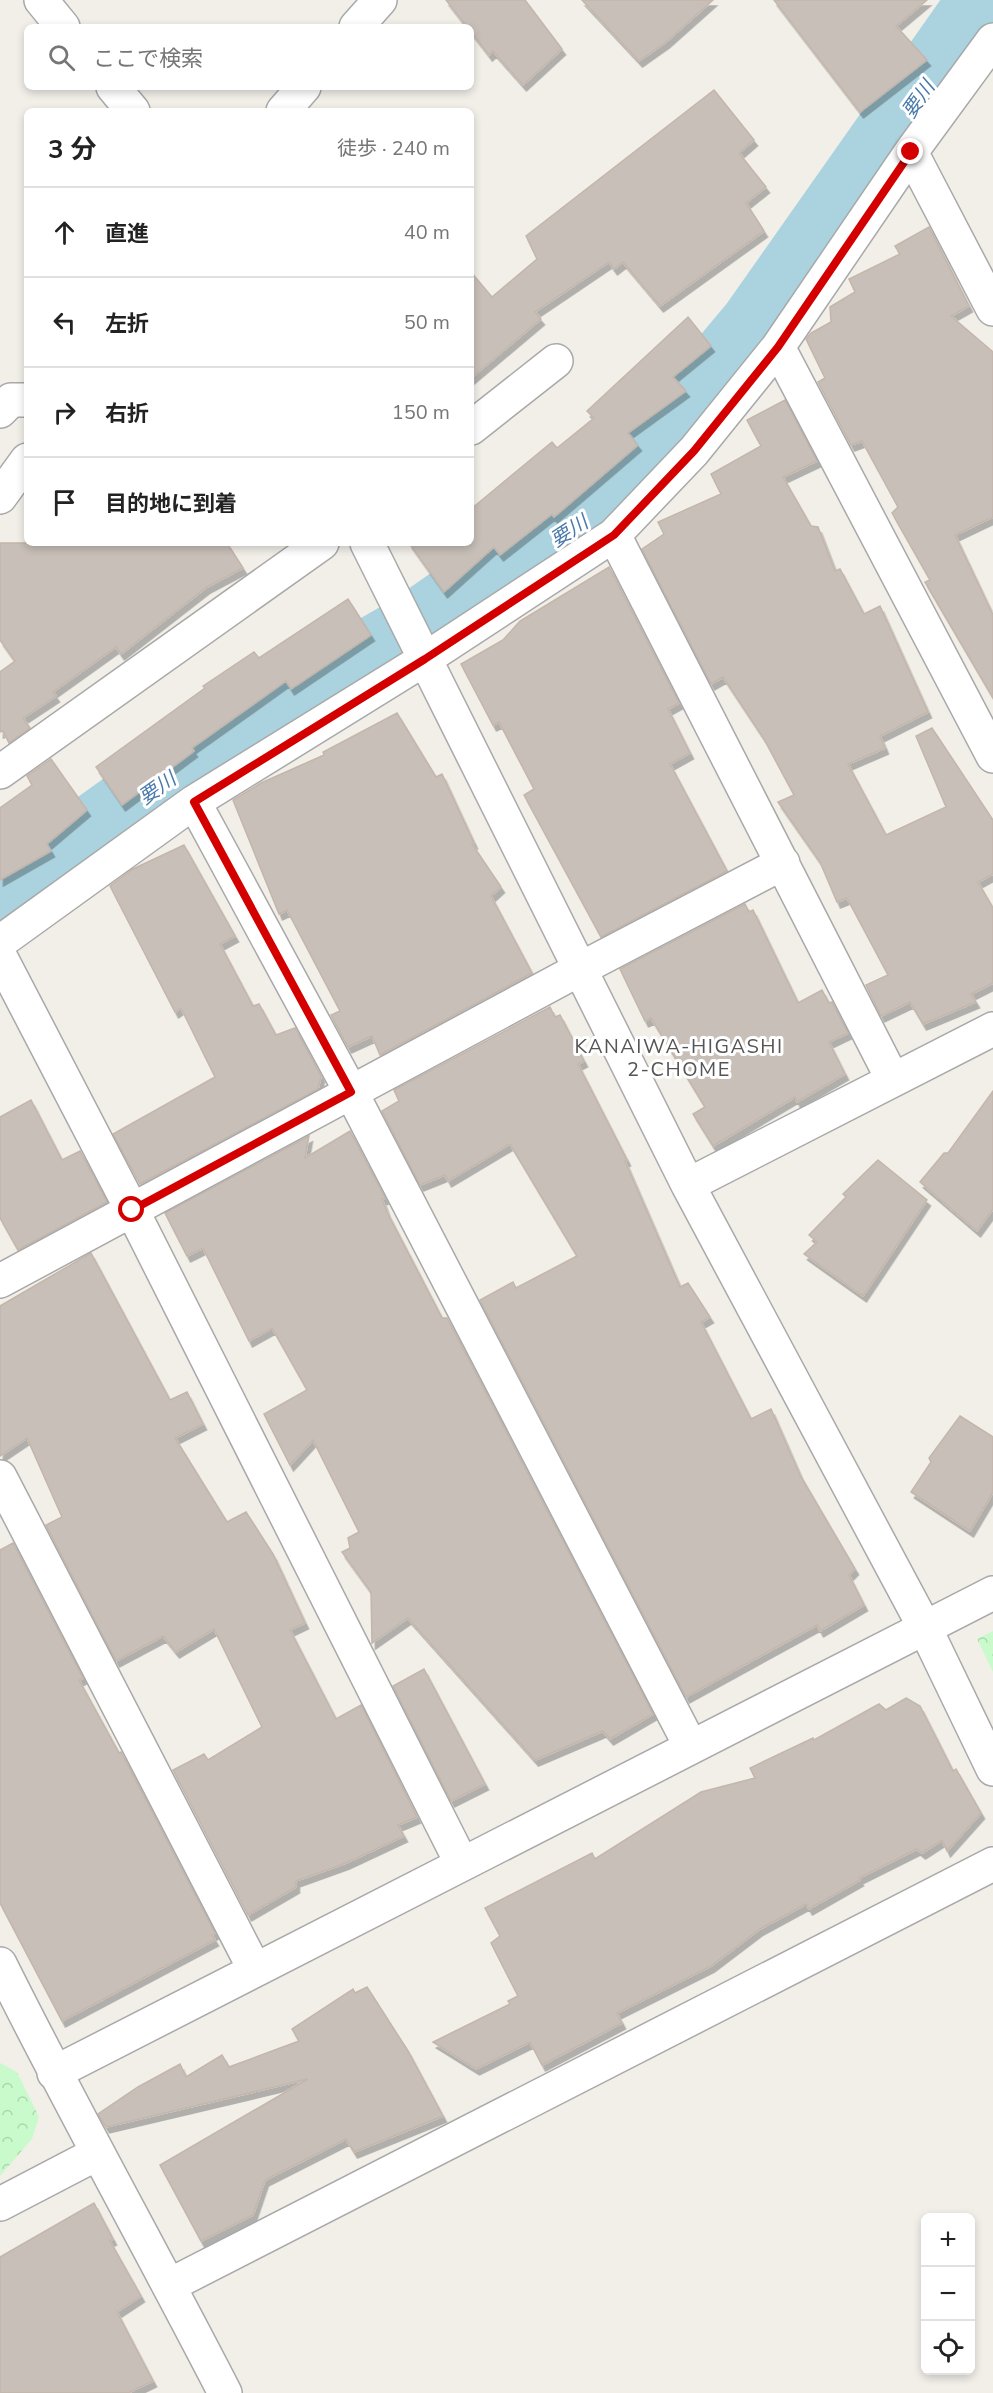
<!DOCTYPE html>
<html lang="ja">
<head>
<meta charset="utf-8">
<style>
  body { margin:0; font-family:"Nunito Sans","Noto Sans JP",sans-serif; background:#f2f2f2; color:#222 }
  .controls { position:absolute; right:18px; bottom:18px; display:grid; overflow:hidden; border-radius:9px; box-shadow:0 3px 9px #0003 }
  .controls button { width:54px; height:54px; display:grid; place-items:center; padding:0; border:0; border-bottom:2px solid #e0e0e0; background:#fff; color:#222; font:30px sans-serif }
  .stop { position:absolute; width:18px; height:18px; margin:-14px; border:4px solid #d40000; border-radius:50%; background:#fff }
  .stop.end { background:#d40000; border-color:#fff; box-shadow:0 2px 6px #0008 }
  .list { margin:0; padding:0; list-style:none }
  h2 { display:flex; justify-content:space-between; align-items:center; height:78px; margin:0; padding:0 24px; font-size:26px }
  h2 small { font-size:20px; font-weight:400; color:#767676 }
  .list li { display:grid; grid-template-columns:39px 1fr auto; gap:18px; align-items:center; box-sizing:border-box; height:90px; padding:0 24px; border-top:2px solid #e0e0e0 }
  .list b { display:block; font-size:22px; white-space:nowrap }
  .list em { font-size:20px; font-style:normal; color:#767676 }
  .icon { flex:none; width:33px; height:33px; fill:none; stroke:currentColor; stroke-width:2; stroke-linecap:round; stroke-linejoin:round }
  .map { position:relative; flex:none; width:993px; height:2393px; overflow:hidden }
  .search { position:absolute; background:#fff; box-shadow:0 3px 9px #0003; left:24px; top:24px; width:450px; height:66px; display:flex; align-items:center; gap:15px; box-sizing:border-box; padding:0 21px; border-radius:9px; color:#767676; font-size:22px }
  .panel { position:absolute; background:#fff; box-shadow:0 3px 9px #0003; left:24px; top:108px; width:450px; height:438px; border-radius:9px }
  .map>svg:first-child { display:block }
</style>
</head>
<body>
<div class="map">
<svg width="993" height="2393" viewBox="0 0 993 2393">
  <defs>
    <pattern id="park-crowns" width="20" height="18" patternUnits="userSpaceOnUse" patternTransform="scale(1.5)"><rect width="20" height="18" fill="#c8facc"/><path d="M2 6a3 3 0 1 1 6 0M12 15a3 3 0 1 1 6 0" fill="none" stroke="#acd6af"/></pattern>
    <filter id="shadow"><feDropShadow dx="3.5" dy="6" stdDeviation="0" flood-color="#0004"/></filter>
  </defs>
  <rect width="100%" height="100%" fill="#f2efe9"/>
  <path fill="url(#park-crowns)" d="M993,1631V1672L977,1639Z
    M0,2063L17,2072L39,2117L32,2139L0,2176Z"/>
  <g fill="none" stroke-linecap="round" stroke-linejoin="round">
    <path stroke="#aad3df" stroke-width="78" d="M0,901L178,773L301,697L413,633L492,578L586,522L624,487L758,327L988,0"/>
  </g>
  <path fill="#c7bfb8" stroke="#c4b6ab" stroke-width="1.5" filter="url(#shadow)" d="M446,0H525L562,49L523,85L493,51L489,55L471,32V27H467Z
    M582,0H713L666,42L639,61Z
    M774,0H927L896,26L927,60L860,112Z
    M714,90L754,140L739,153L766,187L746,203L764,231L660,306L623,262L614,269L609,262L535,312L541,319L471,378V272L492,297L537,259L526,236Z
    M929,227L969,306L951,316L993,352V517L955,535L993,615V698L925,582L930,580L892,513L898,507L862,441L851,445L818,382L825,378L806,339L811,333L831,322L830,307L855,292L849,279L900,254L895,246Z
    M688,317L711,346L673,377L686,391L628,433L638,445L554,517L552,514L500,555L494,547L444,592L409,543H471V509L552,442L557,448L594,418L587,411Z
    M785,400L817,461L783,477L811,526L818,527L835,571L840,569L864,614L880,606L928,712L880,736L885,748L848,764L886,835L946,807L916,736L932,728L993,820V874L978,882L993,908V983L971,994L976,1002L923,1024L910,1002L881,1016L866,985L888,975L847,898L837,902L820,862L778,802L794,795L764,739L723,677L711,684L642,549L664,534L658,522L721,494L711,474L761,446L747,420Z
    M0,543H227L243,568L207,587L121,654L116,647L53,692L56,696L23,718L30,728L9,743L3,731L0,732V672L15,661L0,640Z
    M609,567L679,703L668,709L690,753L670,764L727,871L601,937L524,795L534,789L499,722L493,725L461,664L503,640L520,621Z
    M348,599L371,635L291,689L286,681L192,748L194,751L122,805L96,767L205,688L203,686L254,652L259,658Z
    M397,713L436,777L442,774L474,843L472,844L501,887L491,896L532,973L380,1055L372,1036L348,1047L331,1015L340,1011L287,910L279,914L233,800L261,783L324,755L323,752Z
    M51,759L87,810L47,844L51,851L0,880V808L32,785L27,776Z
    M184,845L235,936L220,944L253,1006L259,1004L276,1035L295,1028L321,1076L318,1089L140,1184L113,1134L215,1077L181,1008L175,1012L110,886L133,869Z
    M745,904L749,912L753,910L798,1003L822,990L829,1003L832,1002L848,1033L829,1042L845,1074L797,1102L795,1097L713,1146L693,1114L705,1107L651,1018L645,1021L620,969Z
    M550,1007L555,1017L560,1015L584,1061L578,1064L627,1160L625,1161L680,1287L688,1283L710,1317L701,1322L751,1419L771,1409L800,1475L855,1569L849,1575L864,1605L820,1631L817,1625L686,1697L480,1300L513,1282L516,1288L577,1256L510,1144L448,1181L445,1175L420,1185L382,1111L399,1101L394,1090Z
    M993,1091V1209L977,1231L920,1182L944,1153H948Z
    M31,1100L62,1160L80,1151L107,1202L18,1250L0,1218V1117Z
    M350,1131L385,1198L382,1199L387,1212L442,1318H447L653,1714L610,1739L603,1731L535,1760L408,1618L372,1643L371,1592L342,1552L350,1548L348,1538L359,1532L313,1440L290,1465L264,1414L307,1390L272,1328L249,1341L203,1248L187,1256L165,1213L309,1136L305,1158Z
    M878,1160L927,1200L863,1296L804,1254L817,1242L809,1235L846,1197L843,1194Z
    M91,1253L170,1400L187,1392L203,1424L175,1438L227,1522L246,1512L273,1554L305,1623L290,1630L336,1719L361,1705L417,1817L398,1825L404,1836L346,1863L296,1881V1887L248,1915L173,1770L204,1754L208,1760L262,1727L214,1629L176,1652L163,1636L116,1661L46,1525L62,1517L27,1438L0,1456V1306Z
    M960,1416L993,1437V1492L970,1531L911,1492L931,1462L929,1458Z
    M13,1543L83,1678L79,1680L119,1753L121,1752L215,1933L212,1935L215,1940L62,2021L0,1903V1550Z
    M424,1669L485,1784L451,1801L393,1686Z
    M906,1698L920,1706L953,1771L956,1769L981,1813L947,1851L942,1840L922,1853L917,1849L859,1878L860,1880L809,1909L806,1904L760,1929L711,1966L617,2013L622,2023L542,2065L530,2042L476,2069L433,2042L510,2004L508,2001L518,1996L491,1943L500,1936L485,1908L592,1853L595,1859L701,1792L755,1778L750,1768L813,1738L814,1740L879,1704L886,1710Z
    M367,1987L408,2051L443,2116L354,2152L346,2139L265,2180L253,2215L201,2241L160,2165L308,2079L106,2127L98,2114L138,2087L180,2064L186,2077L222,2055L229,2067L299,2041L292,2029L353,1989L355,1993Z
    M94,2203L113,2239L110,2241L141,2296L117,2312L153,2381L128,2393H0V2257Z"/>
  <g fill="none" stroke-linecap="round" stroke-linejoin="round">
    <g stroke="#a9a9a9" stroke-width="36">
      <path id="minor" d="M41,0L63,27
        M356,27L380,0
        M113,87L133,111
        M283,111L304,87
        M911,152L993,309
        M778,347L993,756
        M0,411L11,400H27
        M471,428L556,361
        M0,497L27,460
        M614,535L893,1080
        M367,543L688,1185L925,1628L993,1769
        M0,772L322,543
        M194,802L351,1092L691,1747
        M0,942L194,802L425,659L614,535L694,451L778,347L911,152L993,40
        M0,956L132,1210L462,1864
        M688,1185L993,1029
        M0,1281L580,969L783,863
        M0,1477L255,1970
        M0,1964C72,2109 151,2249 225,2393
        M54,2073L993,1593
        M0,2204L98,2153
        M170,2285L993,1864"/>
    </g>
    <use href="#minor" stroke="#fff" stroke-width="33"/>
  </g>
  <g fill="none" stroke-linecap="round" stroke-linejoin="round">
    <path stroke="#d40000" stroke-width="8" d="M132,1210L351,1092L194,802L425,659L614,535L694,451L778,347L911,152"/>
  </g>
  <g text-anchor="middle" stroke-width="6" stroke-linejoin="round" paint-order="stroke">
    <g font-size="20" font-style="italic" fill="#4a7aab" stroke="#fff">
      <text transform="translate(918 99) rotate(-55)" y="7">要川</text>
      <text transform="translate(569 531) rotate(-33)" y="7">要川</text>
      <text transform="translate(157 788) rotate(-35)" y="7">要川</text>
    </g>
    <g font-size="20" letter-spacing="1.5" fill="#555" stroke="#fff">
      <text x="679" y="1053">KANAIWA-HIGASHI<tspan x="679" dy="23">2-CHOME</tspan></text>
    </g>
  </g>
</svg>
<div class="controls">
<button>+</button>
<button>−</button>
<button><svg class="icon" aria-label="locate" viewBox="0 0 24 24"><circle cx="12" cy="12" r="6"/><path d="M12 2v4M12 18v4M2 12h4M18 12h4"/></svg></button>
</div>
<div class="stop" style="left:132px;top:1210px"></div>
<div class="stop end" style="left:911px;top:152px"></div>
<div class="search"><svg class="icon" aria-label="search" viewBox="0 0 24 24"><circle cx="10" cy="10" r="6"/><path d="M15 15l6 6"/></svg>ここで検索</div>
<section class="panel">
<h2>3 分<small>徒歩 · 240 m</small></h2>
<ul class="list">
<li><svg class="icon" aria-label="ahead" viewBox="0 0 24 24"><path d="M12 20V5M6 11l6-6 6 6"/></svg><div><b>直進</b></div><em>40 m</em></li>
<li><svg class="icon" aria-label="left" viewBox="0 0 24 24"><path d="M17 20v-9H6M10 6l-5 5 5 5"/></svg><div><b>左折</b></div><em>50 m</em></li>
<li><svg class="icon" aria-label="right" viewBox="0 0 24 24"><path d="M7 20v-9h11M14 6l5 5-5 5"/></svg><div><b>右折</b></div><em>150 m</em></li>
<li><svg class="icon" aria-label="arrive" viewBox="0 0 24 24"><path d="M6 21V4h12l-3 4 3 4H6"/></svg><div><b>目的地に到着</b></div></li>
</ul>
</section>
</div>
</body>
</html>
